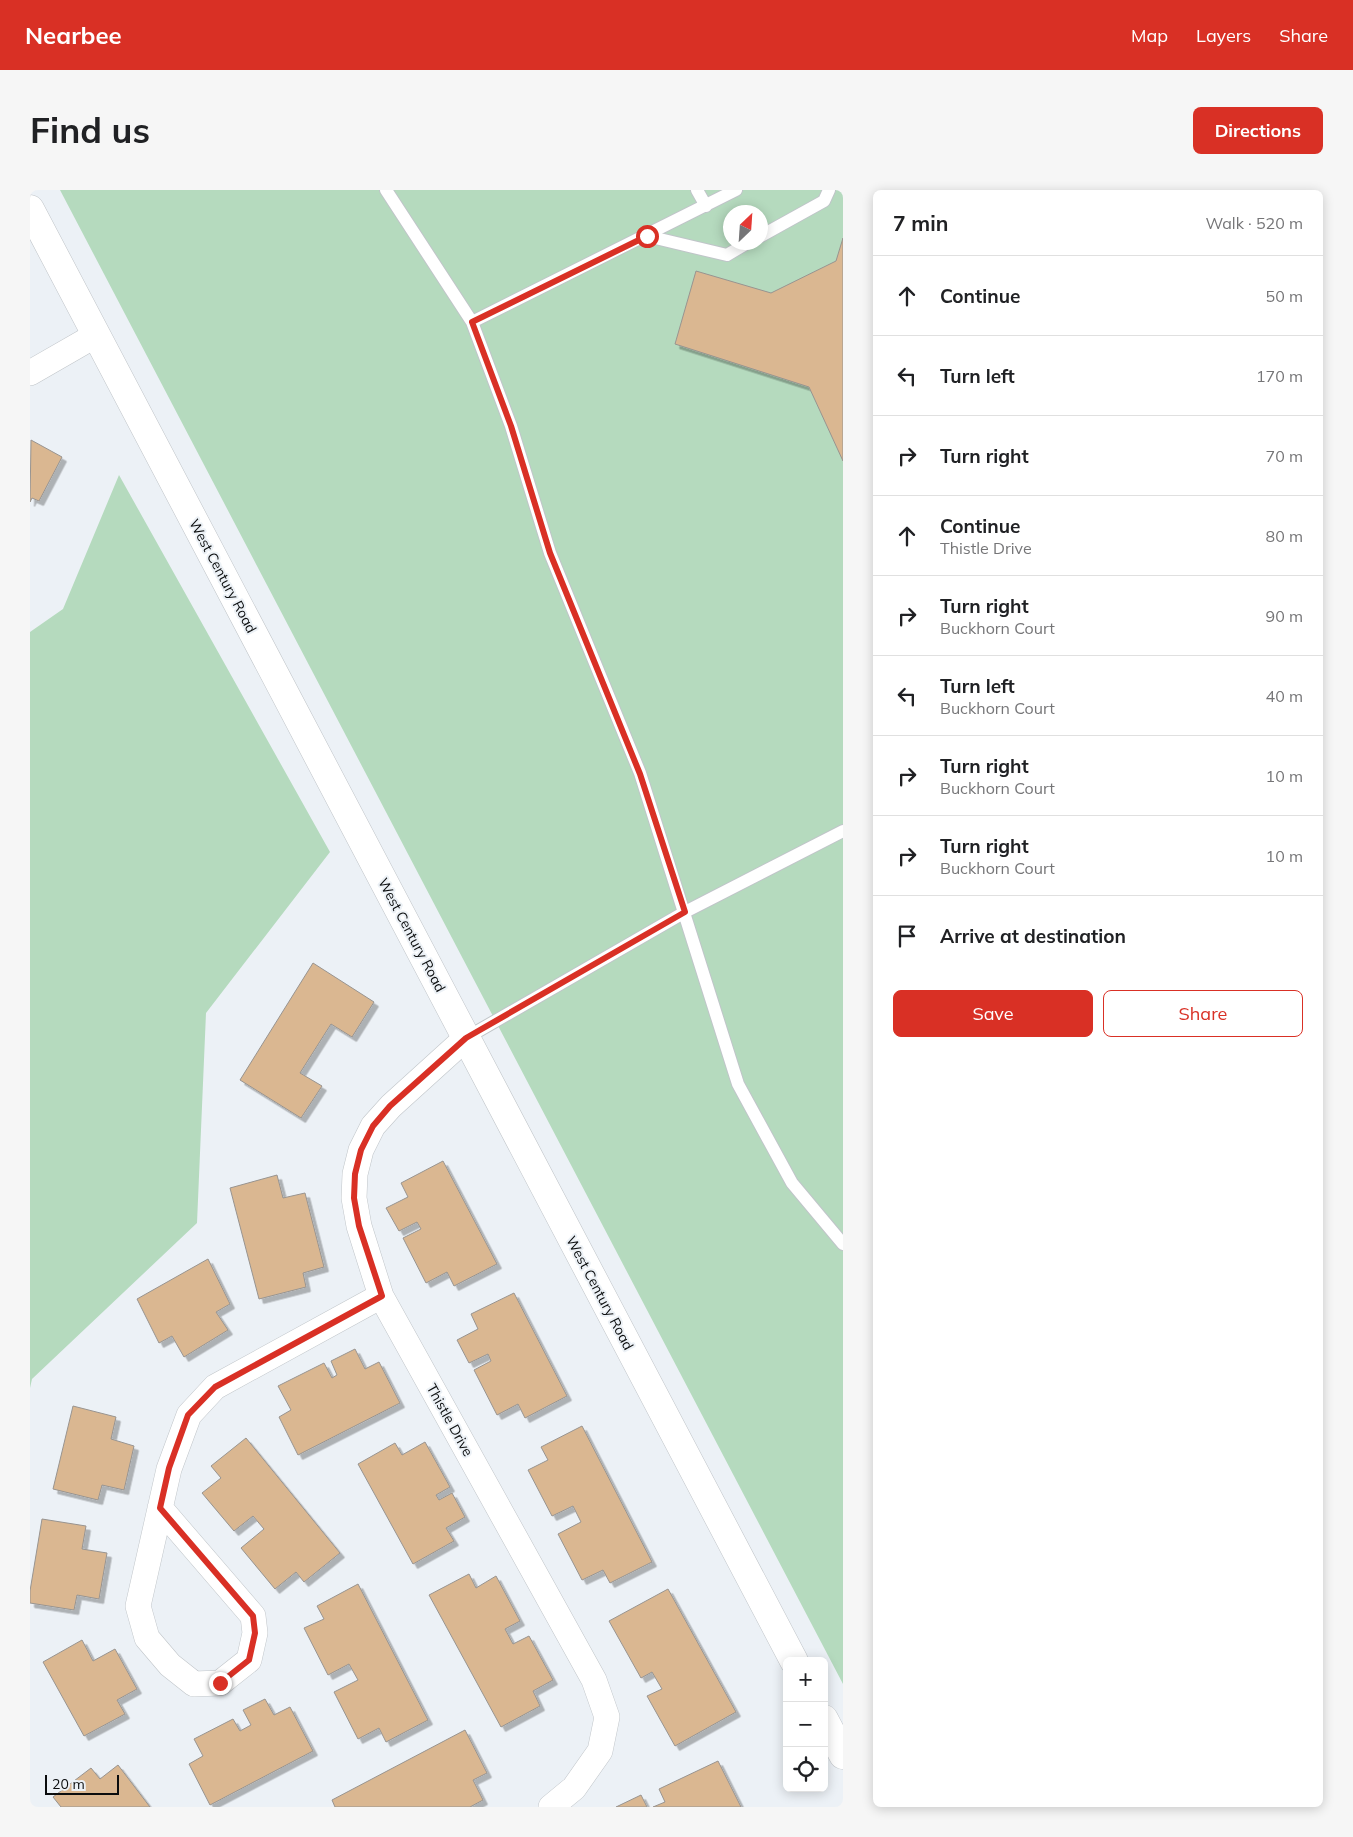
<!DOCTYPE html>
<html lang="en">
<head>
<meta charset="utf-8">
<style>
  body { margin:0; font-family:Mulish,sans-serif; background:#f6f6f6; color:#202124 }
  .controls { position:absolute; right:15px; bottom:15px; display:grid; overflow:hidden; border-radius:8px; box-shadow:0 2px 12px #0003 }
  .controls button { width:45px; height:45px; display:grid; place-items:center; padding:0; border:0; border-bottom:1px solid #e0e0e0; background:#fff; color:#202124; font:25px sans-serif }
  .compass { position:absolute; left:693px; top:15px; width:45px; height:45px; border-radius:50%; background:#fff; box-shadow:0 2px 12px #0003; rotate:25deg }
  .scale { position:absolute; left:15px; bottom:12px; width:74px; box-sizing:border-box; padding-left:5px; border:2px solid #0b0d0e; border-top:0; font-size:14px; line-height:18px; white-space:nowrap; color:#0b0d0e; -webkit-text-stroke:4px #ecf1f6; paint-order:stroke }
  .stop { position:absolute; width:15px; height:15px; margin:-11px; border:4px solid #d93025; border-radius:50%; background:#fff }
  .stop.end { background:#d93025; border-color:#fff; box-shadow:0 1px 5px #0008 }
  .list { margin:0; padding:0; list-style:none }
  h2 { display:flex; justify-content:space-between; align-items:center; height:65px; margin:0; padding:0 20px; font-size:21px }
  h2 small { font-size:16px; font-weight:400; color:#757577 }
  .list li { display:grid; grid-template-columns:32px 1fr auto; gap:15px; align-items:center; box-sizing:border-box; height:80px; padding:0 20px; border-top:1px solid #e0e0e0 }
  .list b { display:block; font-size:19px; white-space:nowrap }
  .list p { margin:0; font-size:16px; white-space:nowrap; color:#757577 }
  .list em { font-size:16px; font-style:normal; color:#757577 }
  .actions { display:flex; gap:10px; padding:15px 20px }
  .actions a { flex:1; padding:11px 0; border:1px solid #d93025; border-radius:8px; text-align:center; font-size:18px; color:#d93025 }
  .actions .main { background:#d93025; color:#fff }
  .icon { flex:none; width:28px; height:28px; fill:none; stroke:currentColor; stroke-width:2; stroke-linecap:round; stroke-linejoin:round }
  .map { position:relative; flex:none; width:813px; height:1617px; overflow:hidden; border-radius:8px }
  header { display:flex; align-items:center; gap:30px; box-sizing:border-box; height:70px; padding:0 25px; background:#d93025; color:#fff }
  header strong { font-size:24px }
  nav { display:flex; gap:28px; margin-inline-start:auto; font-size:18px }
  .intro { display:flex; align-items:center; justify-content:space-between; box-sizing:border-box; height:120px; padding:0 30px }
  h1 { margin:0; font-size:35px }
  .button { padding:12px 22px; border-radius:8px; background:#d93025; color:#fff; font-size:18px; font-weight:700 }
  main { display:flex; gap:30px; padding:0 30px }
  aside { flex:1; background:#fff; border-radius:8px; box-shadow:0 2px 12px #0003 }
  .map>svg:first-child { display:block }
</style>
</head>
<body>
<header>
<strong>Nearbee</strong>
<nav><a>Map</a><a>Layers</a><a>Share</a></nav>
</header>
<div class="intro"><h1>Find us</h1><a class="button">Directions</a></div>
<main>
<div class="map">
<svg width="813" height="1617" viewBox="0 0 813 1617">
  <defs>
    <filter id="shadow"><feDropShadow dx="4.5" dy="4.5" stdDeviation="0" flood-color="#0004"/></filter>
  </defs>
  <rect width="100%" height="100%" fill="#ecf1f6"/>
  <path fill="#b5dabe" fill-rule="evenodd" d="M30,0H813V1494ZM701,22H731V52H701Z
    M89,285L300,662L176,823L167,1033L2,1189L0,1198V442L33,419Z"/>
  <path fill="#dab791" stroke="#989490" filter="url(#shadow)" d="M813,48V271L779,197L645,154L666,81L741,103L806,71Z
    M1,250L32,267L9,311L2,308L0,312Z
    M283,773L344,812L322,847L301,834L270,883L292,896L271,928L210,890Z
    M413,971L467,1074L424,1096L417,1082L396,1093L373,1048L391,1039L387,1032L369,1041L356,1018L378,1007L371,993Z
    M247,985L253,1008L275,1003L294,1077L273,1083L276,1097L229,1109L200,998Z
    M178,1069L200,1114L186,1122L198,1140L154,1167L142,1146L129,1153L107,1109Z
    M484,1103L537,1206L495,1228L488,1214L467,1225L444,1180L461,1171L458,1164L439,1173L427,1150L448,1139L441,1124Z
    M325,1159L335,1179L349,1172L370,1213L268,1265L249,1227L261,1220L248,1196L294,1173L302,1188L307,1185L301,1171Z
    M43,1216L86,1227L81,1249L104,1256L94,1300L72,1295L68,1310L23,1299Z
    M552,1236L622,1372L580,1393L573,1380L552,1390L528,1344L551,1332L543,1316L522,1326L498,1280L518,1270L511,1257Z
    M216,1248L310,1363L274,1392L266,1382L245,1399L211,1358L234,1339L223,1326L204,1341L172,1303L191,1288L181,1276Z
    M395,1252L420,1297L406,1305L409,1310L422,1303L435,1327L416,1338L424,1351L383,1374L328,1274L365,1253L372,1265Z
    M12,1329L56,1336L52,1359L77,1363L69,1409L47,1405L44,1420L0,1413V1401Z
    M439,1384L446,1398L466,1386L490,1431L475,1439L483,1454L499,1446L523,1490L503,1501L510,1516L471,1537L399,1405Z
    M328,1394L398,1530L356,1552L349,1538L328,1549L304,1502L328,1490L319,1474L298,1485L274,1438L294,1429L287,1416Z
    M638,1399L706,1522L645,1556L617,1506L632,1499L622,1482L611,1488L579,1431Z
    M52,1450L63,1471L85,1459L107,1499L87,1510L95,1524L54,1546L13,1472Z
    M235,1509L244,1525L260,1517L283,1561L180,1615L159,1574L173,1566L164,1549L203,1529L210,1541L221,1535L213,1520Z
    M435,1540L457,1583L443,1590L453,1610L440,1617H305L302,1610Z
    M688,1571L711,1617H623L635,1612L629,1599Z
    M88,1575L120,1617H31L23,1607L61,1578L70,1589Z
    M611,1605L617,1617H586Z"/>
  <g fill="none" stroke-linecap="round" stroke-linejoin="round">
    <g stroke="#c0c5c9" stroke-width="14">
      <path id="lane" d="M356,0L442,132L481,236L520,363L610,583L708,894L762,993L813,1054
        M667,0L676,16
        M617,46L697,65L719,52
        M731,46L794,11L799,0
        M442,132L706,0
        M436,848L655,722L813,641"/>
    </g>
    <g stroke="#c0c5c9" stroke-width="26">
      <path id="street" d="M0,183L66,145
        M436,848L361,916L343,936L331,960L325,984L324,1008L329,1036L351,1106L564,1490L577,1527L570,1561L544,1598L521,1617
        M130,1318L223,1426L225,1443L219,1470L190,1493L164,1494L140,1475L117,1448L108,1416L139,1279L159,1225L185,1197L351,1106"/>
    </g>
    <g stroke="#c0c5c9" stroke-width="29">
      <path id="secondary" d="M0,19L764,1471
        M794,1529L813,1565"/>
    </g>
    <use href="#lane" stroke="#fff" stroke-width="12"/>
    <use href="#street" stroke="#fff" stroke-width="25"/>
    <use href="#secondary" stroke="#fff" stroke-width="28"/>
  </g>
  <g fill="none" stroke-linecap="round" stroke-linejoin="round">
    <path stroke="#d93025" stroke-width="6" d="M190,1493L219,1470L225,1443L223,1426L130,1318L139,1278L158,1225L185,1197L352,1106L329,1036L324,1008L325,984L331,960L343,936L360,916L436,848L655,722L610,584L520,363L481,236L442,132L617,46"/>
  </g>
  <g text-anchor="middle" stroke-width="4" stroke-linejoin="round" paint-order="stroke">
    <g font-size="14" fill="#0b0d0e" stroke="#ecf1f6">
      <text transform="translate(193 386) rotate(62)" y="5">West Century Road</text>
      <text transform="translate(382 745) rotate(62)" y="5">West Century Road</text>
      <text transform="translate(570 1103) rotate(62)" y="5">West Century Road</text>
      <text transform="translate(420 1230) rotate(61)" y="5">Thistle Drive</text>
    </g>
  </g>
</svg>
<div class="controls">
<button>+</button>
<button>−</button>
<button><svg class="icon" aria-label="locate" viewBox="0 0 24 24"><circle cx="12" cy="12" r="6"/><path d="M12 2v4M12 18v4M2 12h4M18 12h4"/></svg></button>
</div>
<svg class="compass" viewBox="-18 -18 36 36"><path d="M0-13l5 13h-10z" fill="#e53935"/><path d="M0 13l5-13h-10z" fill="#757577"/></svg>
<div class="scale">20 m</div>
<div class="stop" style="left:617px;top:46px"></div>
<div class="stop end" style="left:190px;top:1493px"></div>
</div>
<aside>
<h2>7 min<small>Walk · 520 m</small></h2>
<ul class="list">
<li><svg class="icon" aria-label="ahead" viewBox="0 0 24 24"><path d="M12 20V5M6 11l6-6 6 6"/></svg><div><b>Continue</b></div><em>50 m</em></li>
<li><svg class="icon" aria-label="left" viewBox="0 0 24 24"><path d="M17 20v-9H6M10 6l-5 5 5 5"/></svg><div><b>Turn left</b></div><em>170 m</em></li>
<li><svg class="icon" aria-label="right" viewBox="0 0 24 24"><path d="M7 20v-9h11M14 6l5 5-5 5"/></svg><div><b>Turn right</b></div><em>70 m</em></li>
<li><svg class="icon" aria-label="ahead" viewBox="0 0 24 24"><path d="M12 20V5M6 11l6-6 6 6"/></svg><div><b>Continue</b><p>Thistle Drive</p></div><em>80 m</em></li>
<li><svg class="icon" aria-label="right" viewBox="0 0 24 24"><path d="M7 20v-9h11M14 6l5 5-5 5"/></svg><div><b>Turn right</b><p>Buckhorn Court</p></div><em>90 m</em></li>
<li><svg class="icon" aria-label="left" viewBox="0 0 24 24"><path d="M17 20v-9H6M10 6l-5 5 5 5"/></svg><div><b>Turn left</b><p>Buckhorn Court</p></div><em>40 m</em></li>
<li><svg class="icon" aria-label="right" viewBox="0 0 24 24"><path d="M7 20v-9h11M14 6l5 5-5 5"/></svg><div><b>Turn right</b><p>Buckhorn Court</p></div><em>10 m</em></li>
<li><svg class="icon" aria-label="right" viewBox="0 0 24 24"><path d="M7 20v-9h11M14 6l5 5-5 5"/></svg><div><b>Turn right</b><p>Buckhorn Court</p></div><em>10 m</em></li>
<li><svg class="icon" aria-label="arrive" viewBox="0 0 24 24"><path d="M6 21V4h12l-3 4 3 4H6"/></svg><div><b>Arrive at destination</b></div></li>
</ul>
<div class="actions"><a class="main">Save</a><a>Share</a></div>
</aside>
</main>
</body>
</html>
